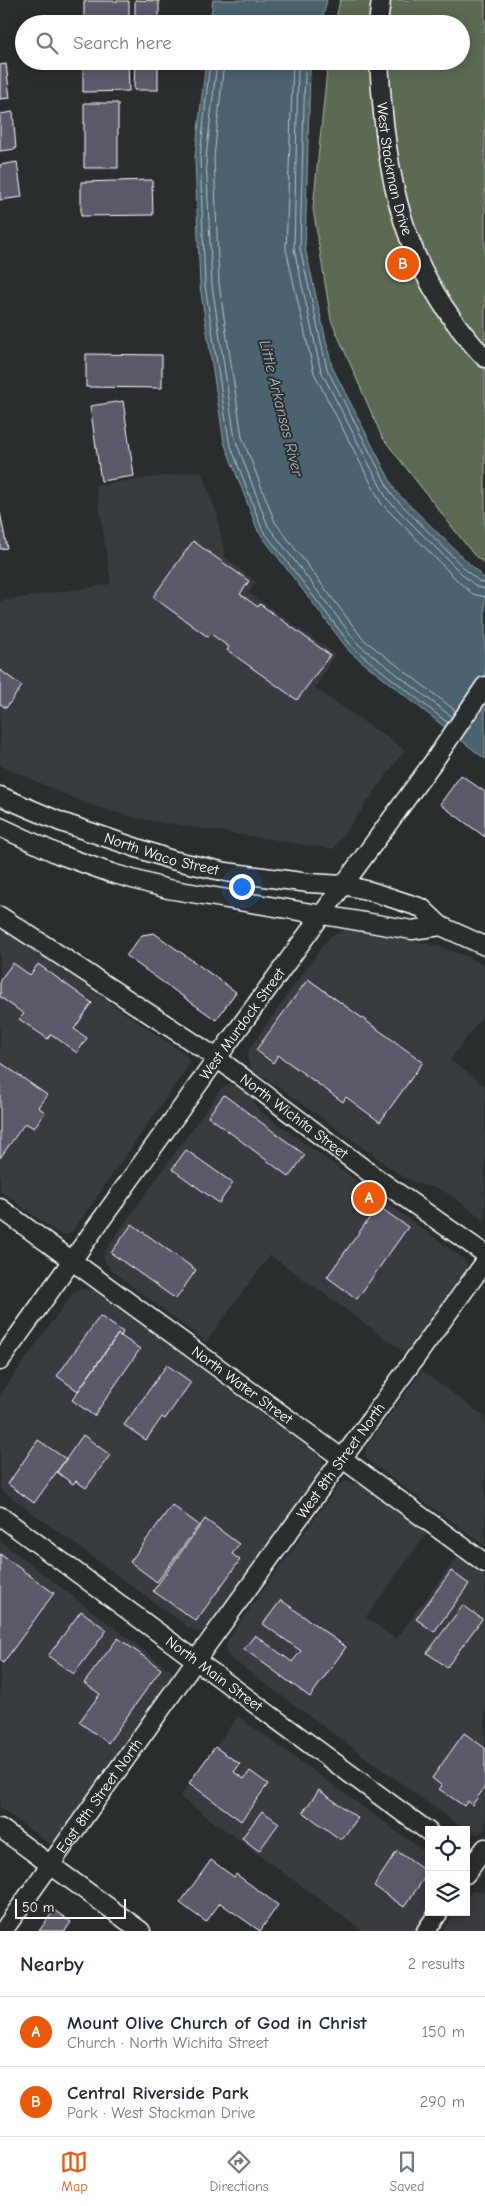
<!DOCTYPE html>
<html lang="en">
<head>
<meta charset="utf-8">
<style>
  body { margin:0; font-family:"Comic Neue",sans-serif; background:#f6f6f7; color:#1f2937 }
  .controls { position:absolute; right:15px; bottom:15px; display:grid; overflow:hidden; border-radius:0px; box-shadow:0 2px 12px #0003 }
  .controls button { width:45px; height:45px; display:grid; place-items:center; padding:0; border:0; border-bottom:1px solid #e0e1e3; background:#fff; color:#1f2937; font:25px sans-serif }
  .scale { position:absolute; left:15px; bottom:12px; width:111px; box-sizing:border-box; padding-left:5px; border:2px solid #fff; border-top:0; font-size:14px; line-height:18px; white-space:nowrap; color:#fff; -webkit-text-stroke:4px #2a2d2e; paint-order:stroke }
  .you { position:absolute; left:241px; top:886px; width:18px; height:18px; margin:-12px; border:4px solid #fff; border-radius:50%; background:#1a73e8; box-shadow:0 0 0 8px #1a73e833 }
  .badge { display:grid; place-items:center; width:32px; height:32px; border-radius:50%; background:#ea580c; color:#fff; font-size:16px; font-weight:700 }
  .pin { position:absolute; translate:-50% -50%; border:2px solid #fff; box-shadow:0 1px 5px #0006 }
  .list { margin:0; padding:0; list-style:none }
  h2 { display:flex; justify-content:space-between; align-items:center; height:65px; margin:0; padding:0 20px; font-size:21px }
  h2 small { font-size:16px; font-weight:400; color:#747a83 }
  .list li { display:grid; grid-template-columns:32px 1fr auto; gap:15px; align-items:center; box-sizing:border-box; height:70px; padding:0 20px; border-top:1px solid #e0e1e3 }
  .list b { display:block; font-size:19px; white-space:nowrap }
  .list p { margin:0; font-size:16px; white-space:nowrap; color:#747a83 }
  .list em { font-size:16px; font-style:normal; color:#747a83 }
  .icon { flex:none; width:28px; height:28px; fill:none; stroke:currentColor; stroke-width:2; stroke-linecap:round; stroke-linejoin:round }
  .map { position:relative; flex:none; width:485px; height:1931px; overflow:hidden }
  .search { position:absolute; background:#fff; box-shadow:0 2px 12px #0003; left:15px; right:15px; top:15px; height:55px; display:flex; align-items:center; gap:12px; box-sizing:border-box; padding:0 18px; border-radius:28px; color:#747a83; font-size:19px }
  .sheet { height:205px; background:#fff }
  nav { display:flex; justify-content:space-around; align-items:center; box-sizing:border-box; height:70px; border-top:1px solid #e0e1e3; background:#fff; font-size:14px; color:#747a83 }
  nav a { display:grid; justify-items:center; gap:2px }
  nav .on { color:#ea580c }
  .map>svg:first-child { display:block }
</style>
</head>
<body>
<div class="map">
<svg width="485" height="1931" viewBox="0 0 485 1931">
  <rect width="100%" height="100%" fill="#2a2d2e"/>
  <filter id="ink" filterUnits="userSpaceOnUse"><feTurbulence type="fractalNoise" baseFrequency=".02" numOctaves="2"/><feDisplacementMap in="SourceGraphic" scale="10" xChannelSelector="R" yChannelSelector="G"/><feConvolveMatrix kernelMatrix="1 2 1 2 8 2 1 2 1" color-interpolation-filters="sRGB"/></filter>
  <g filter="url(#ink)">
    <path fill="#393a40" d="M201,471L217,514L225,557L256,582L249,593L335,654L315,688L405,750L333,849L140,819L87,804L0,765V601L111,584L96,485Z
      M0,927L186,1055L189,1061L187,1068L73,1231L66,1235L58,1233L0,1191Z
      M352,927L436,946L468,957L485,966V1013L450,1060L485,1086V1221L451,1195L437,1188L419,1184L403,1177L265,1077L256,1074L250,1067L247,1056L249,1049L323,945L332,935Z
      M229,1084L245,1088L253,1096L254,1103L259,1110L464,1259L467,1265L466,1272L407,1354L270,1255L206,1342L112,1271L105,1263L103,1255L106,1249L221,1089Z
      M79,1289L94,1290L321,1457L324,1463L319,1478L212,1628L205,1631L199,1632L189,1628L0,1489V1395L72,1294Z
      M422,1371L485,1417V1546L371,1463L365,1455L366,1447Z
      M344,1481L359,1484L427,1533L366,1617L396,1639L458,1556L485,1576V1830L477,1834L461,1827L230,1658L225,1651L228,1639L338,1486Z
      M0,1541L174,1673V1678L54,1844L48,1843L0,1808Z
      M238,1716L429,1855V1910L414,1931H363L180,1797Z
      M472,1891L485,1892V1931H442L455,1912H466V1897Z"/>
    <path fill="#5c6a52" stroke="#aeb4a8" d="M340,0H485V564L474,555L382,437L331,320L313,208L328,61H461V24H335Z"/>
    <path fill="#4b646f" stroke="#93a2a9" d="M213,0H327L321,24H210Z
      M206,61H312L310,70L305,248L332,367L396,492L485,579V759L350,652L258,531L224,442L200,286L195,157Z"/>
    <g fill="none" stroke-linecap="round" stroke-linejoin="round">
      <path stroke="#b7c1c5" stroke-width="1" d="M210,61L200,157L205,285L229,441L262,529L353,648L448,723
        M217,61L206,158L212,285L235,439L268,526L358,644L452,717
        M224,61L214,158L219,284L242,437L275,522L363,639L456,711
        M293,61L286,249L314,373L381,503L460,583L473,594L485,597
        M300,61L298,70L294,249L321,371L387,499L465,577L477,587L485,589
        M307,61L305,70L300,248L327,369L392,495L469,573L480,582L485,583"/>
    </g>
    <path fill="#5c5a6b" stroke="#fff" d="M135,0L159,1V24H135Z
      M84,1H129V24H84Z
      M83,61H128L129,91L83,92Z
      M135,61H158V90H134Z
      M6,64L10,98L0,99V65Z
      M84,103H118V168H84Z
      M13,112L16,149L0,151V114Z
      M17,162L22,197L0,200V165Z
      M152,180L153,215L81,216V182Z
      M86,354L162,355V388L86,387Z
      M123,401L134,476L101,481L90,406Z
      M0,512L7,548L0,549Z
      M193,541L249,581L240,594L258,607L260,604L330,655L297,700L227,650L229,647L211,634L208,637L153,597Z
      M0,670L22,686L6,708L0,704Z
      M461,775L485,792V837L440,804Z
      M154,933L236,992L216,1020L126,956L142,935Z
      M13,963L30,975L38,964L92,1003L74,1029L87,1038L77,1053L51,1034L48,1039L19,1019L24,1014L0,997V980Z
      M308,979L423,1062L380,1122L346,1097L343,1102L278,1055L273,1063L256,1050Z
      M0,1062L47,1095L38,1107L45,1112L34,1128L25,1123L0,1158Z
      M224,1095L305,1155L289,1177L208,1116Z
      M186,1150L233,1183L219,1203L172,1169Z
      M378,1206L408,1227L357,1299L327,1277Z
      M132,1224L196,1270L176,1299L111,1253Z
      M100,1316L123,1332L121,1336L118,1334L78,1391L57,1376Z
      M118,1334L140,1349L94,1416L72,1400Z
      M167,1365L191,1382L165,1419L162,1417L146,1440L124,1425Z
      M83,1435L110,1455L86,1488L76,1481L73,1484L57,1472Z
      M38,1440L66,1459L34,1503L8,1484Z
      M172,1505L199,1525L157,1582L130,1562Z
      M205,1519L239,1544L232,1554L240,1560L196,1621L153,1591Z
      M0,1554L54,1593L3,1663L0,1661Z
      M451,1571L469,1584L434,1632L416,1619Z
      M281,1600L346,1647L310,1697L244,1649L255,1635L292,1662L301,1651L263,1624Z
      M463,1605L482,1619L447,1667L427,1653Z
      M81,1611L107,1630L74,1674L48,1656Z
      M118,1638L161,1669L108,1743L79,1722L100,1694L84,1683Z
      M464,1733L485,1748V1787L472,1805L468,1801L464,1806L439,1789L442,1786L432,1778Z
      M215,1747L240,1764L234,1772L244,1779L250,1771L268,1784L241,1821L189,1783Z
      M319,1790L358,1818L341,1840L303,1812Z
      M262,1811L279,1823L259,1851L242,1838Z
      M397,1851L428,1873L404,1907L374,1886Z
      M211,1860L234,1877L236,1874L278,1905L260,1931L220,1903L206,1922L180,1903Z
      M54,1910L71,1922L65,1931H39Z"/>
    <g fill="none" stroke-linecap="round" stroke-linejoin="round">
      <g stroke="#fff" stroke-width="21">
        <g id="minor">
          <path d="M378,24L381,0"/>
          <path id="s1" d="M379,61C386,178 401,270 485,358"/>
          <path id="s2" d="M0,796L61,822L172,860L226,872L309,883L344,885L370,891L422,908L441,926L485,946"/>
          <path d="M0,827L58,854L111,873L168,889L412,930L441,926"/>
          <path id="s3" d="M0,916L217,1058L371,1174L485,1254"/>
          <path id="s4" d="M0,1208L485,1563"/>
          <path id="s5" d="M0,1361L228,1043L436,758L485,686"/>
          <path id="s6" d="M0,1516L429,1832"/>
          <path d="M0,1828L141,1931"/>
          <path d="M466,1874L485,1848"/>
          <path id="s7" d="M3,1931L196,1660L485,1262"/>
          <path d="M426,1931L439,1912"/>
        </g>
      </g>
      <use href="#minor" stroke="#2a2d2e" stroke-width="18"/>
    </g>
  </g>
  <g text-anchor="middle" stroke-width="4" stroke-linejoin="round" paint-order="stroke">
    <g font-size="15" fill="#fff" stroke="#2a2d2e">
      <text dy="5" stroke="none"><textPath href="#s1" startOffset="109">West Stackman Drive</textPath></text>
      <text dy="5" stroke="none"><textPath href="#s2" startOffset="172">North Waco Street</textPath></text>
      <text dy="5" stroke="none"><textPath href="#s5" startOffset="415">West Murdock Street</textPath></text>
      <text dy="5" stroke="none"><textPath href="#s3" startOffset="356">North Wichita Street</textPath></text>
      <text dy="5" stroke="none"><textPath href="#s4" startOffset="300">North Water Street</textPath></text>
      <text dy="5" stroke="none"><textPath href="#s7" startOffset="579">West 8th Street North</textPath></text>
      <text dy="5" stroke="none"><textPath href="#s6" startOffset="266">North Main Street</textPath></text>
      <text dy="5" stroke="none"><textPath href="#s7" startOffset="166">East 8th Street North</textPath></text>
    </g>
    <g font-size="16" font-style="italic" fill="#aeb9be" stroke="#2a2d2e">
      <text transform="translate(282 408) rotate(76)" y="6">Little Arkansas River</text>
    </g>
  </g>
</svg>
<div class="controls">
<button><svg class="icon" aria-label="locate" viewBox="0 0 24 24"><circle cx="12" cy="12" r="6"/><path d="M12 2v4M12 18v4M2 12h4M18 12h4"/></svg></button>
<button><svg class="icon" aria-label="layers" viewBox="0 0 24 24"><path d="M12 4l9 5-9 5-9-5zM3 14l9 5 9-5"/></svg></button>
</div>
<div class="scale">50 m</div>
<div class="you"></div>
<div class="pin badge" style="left:369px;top:1198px">A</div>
<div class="pin badge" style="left:403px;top:264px">B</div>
<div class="search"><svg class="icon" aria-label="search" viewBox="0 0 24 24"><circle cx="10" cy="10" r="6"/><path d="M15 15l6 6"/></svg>Search here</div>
</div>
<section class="sheet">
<h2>Nearby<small>2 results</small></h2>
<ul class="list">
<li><span class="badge">A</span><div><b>Mount Olive Church of God in Christ</b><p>Church · North Wichita Street</p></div><em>150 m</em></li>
<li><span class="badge">B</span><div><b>Central Riverside Park</b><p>Park · West Stackman Drive</p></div><em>290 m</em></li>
</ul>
</section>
<nav>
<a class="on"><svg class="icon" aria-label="map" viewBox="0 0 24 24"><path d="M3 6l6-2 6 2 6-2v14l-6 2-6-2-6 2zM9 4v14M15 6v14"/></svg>Map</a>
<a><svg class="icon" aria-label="directions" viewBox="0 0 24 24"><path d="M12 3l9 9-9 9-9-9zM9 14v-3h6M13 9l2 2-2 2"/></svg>Directions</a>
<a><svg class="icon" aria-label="saved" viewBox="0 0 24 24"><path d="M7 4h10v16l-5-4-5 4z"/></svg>Saved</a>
</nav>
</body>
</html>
